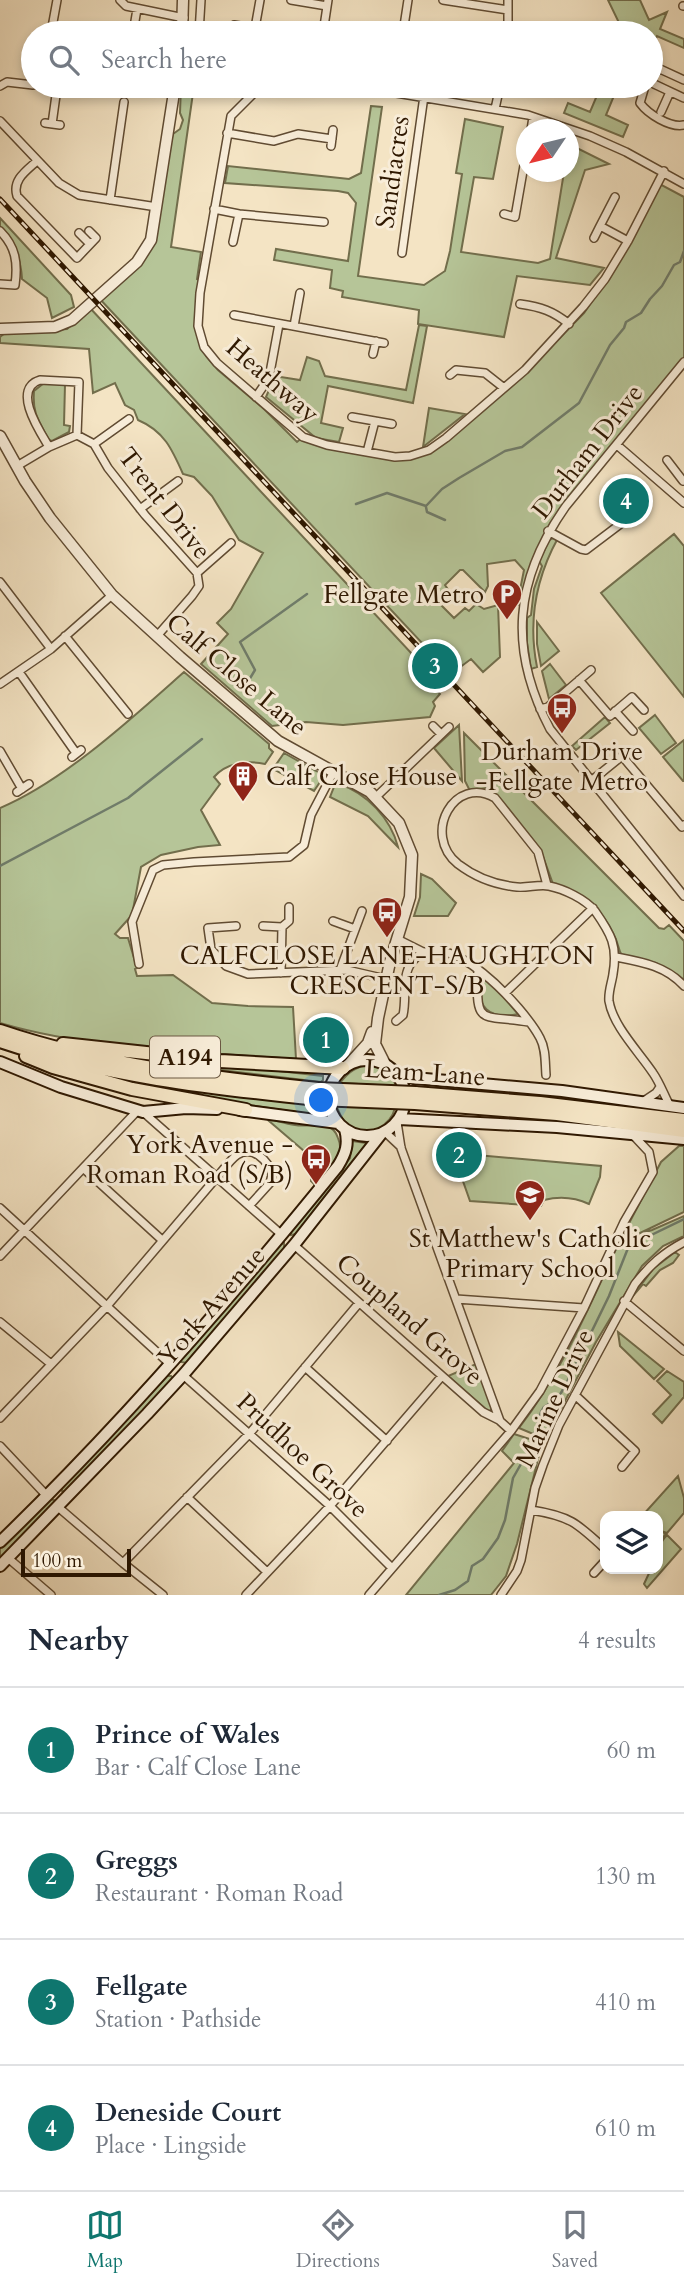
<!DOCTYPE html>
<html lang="en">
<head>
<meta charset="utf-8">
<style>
  body { margin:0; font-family:Cardo,serif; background:#f6f6f7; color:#1f2937 }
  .controls { position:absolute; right:21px; bottom:21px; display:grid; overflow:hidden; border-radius:14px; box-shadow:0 4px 10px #0003 }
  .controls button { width:63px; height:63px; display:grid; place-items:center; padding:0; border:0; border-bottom:2px solid #e0e1e3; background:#fff; color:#1f2937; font:35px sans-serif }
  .compass { position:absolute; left:516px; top:119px; width:63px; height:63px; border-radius:50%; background:#fff; box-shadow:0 4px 10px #0003; rotate:235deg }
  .scale { position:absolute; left:21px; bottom:18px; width:110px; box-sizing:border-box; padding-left:7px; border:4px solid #2f1801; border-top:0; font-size:19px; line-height:24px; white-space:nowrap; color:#2f1801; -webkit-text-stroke:5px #f8edd9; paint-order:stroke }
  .you { position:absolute; left:322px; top:1101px; width:24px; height:24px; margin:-18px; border:5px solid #fff; border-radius:50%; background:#1a73e8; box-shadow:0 0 0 10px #1a73e833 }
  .badge { display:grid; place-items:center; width:46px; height:46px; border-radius:50%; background:#0f766e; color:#fff; font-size:23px; font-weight:700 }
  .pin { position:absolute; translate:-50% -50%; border:4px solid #fff; box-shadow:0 2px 7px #0006 }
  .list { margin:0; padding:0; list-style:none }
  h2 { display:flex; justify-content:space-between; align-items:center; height:91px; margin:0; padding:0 28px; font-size:30px }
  h2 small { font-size:23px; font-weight:400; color:#747a83 }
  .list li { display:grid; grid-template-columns:46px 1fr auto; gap:21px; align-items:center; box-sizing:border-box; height:126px; padding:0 28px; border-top:2px solid #e0e1e3 }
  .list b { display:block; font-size:26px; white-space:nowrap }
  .list p { margin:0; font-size:23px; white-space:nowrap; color:#747a83 }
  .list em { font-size:23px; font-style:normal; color:#747a83 }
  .icon { flex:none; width:38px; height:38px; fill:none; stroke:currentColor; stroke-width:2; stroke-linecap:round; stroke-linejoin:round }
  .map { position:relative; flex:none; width:684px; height:1595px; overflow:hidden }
  .search { position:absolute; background:#fff; box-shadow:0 4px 10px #0003; left:21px; right:21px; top:21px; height:77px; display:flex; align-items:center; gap:18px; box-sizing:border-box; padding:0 24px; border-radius:38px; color:#747a83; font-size:26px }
  .sheet { height:595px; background:#fff }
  nav { display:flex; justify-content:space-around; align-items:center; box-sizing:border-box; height:98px; border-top:2px solid #e0e1e3; background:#fff; font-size:19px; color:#747a83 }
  nav a { display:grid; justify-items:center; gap:4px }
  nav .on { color:#0f766e }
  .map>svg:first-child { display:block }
</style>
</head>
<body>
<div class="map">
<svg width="684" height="1595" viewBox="0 0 684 1595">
  <rect width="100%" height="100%" fill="#f4e4c4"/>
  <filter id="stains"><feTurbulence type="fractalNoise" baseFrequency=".00286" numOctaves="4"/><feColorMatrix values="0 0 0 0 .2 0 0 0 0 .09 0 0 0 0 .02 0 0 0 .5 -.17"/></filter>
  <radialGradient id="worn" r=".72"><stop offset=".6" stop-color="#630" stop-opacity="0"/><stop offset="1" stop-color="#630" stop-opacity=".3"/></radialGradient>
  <path fill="#b6c598" stroke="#726e4c" stroke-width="2" d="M608,0H640L649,20L667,12L660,29L684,39V48L657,36L652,48L651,33H622L623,31Z
    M181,86H194L171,247L201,252L197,279L202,281L198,326L206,356L218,370L264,409L297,442L303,437L395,457L417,454L441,446L533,365L584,313L608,278L658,183L684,197V362L548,531L524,605H517L524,570L515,560L487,564L488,586L485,592L463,570H460L445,585L452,595L441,605L454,618L465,608L469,611L476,604L484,609L498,605L500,657L483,672L471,659L451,674L98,297C123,277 146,264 157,232L170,145L173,134L180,129L183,120L180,113Z
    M601,86H618L606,115L628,125L623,137L564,113L568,103L590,112Z
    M371,106L382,107L358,276L424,285L445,271L450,251L462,174L456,173L465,119L503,127L493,179L474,177L461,252L538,263L550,259L564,172H568L569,144L609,164L585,170L556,258L604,268L590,285L517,276L504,337L418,324L419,310L342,297L343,291L330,288L332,270L274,260L276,249L348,261L356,203L348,193L338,191L225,183L228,166L349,179L361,173Z
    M0,218L71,295L74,307L52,318L47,298L22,279C21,258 14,244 0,228Z
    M90,308L440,684L436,689L440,694L433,702L435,706L430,717L343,725L306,722L272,726L201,664L228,634L217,623L231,609L263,553L239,540L212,496L194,477L183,474C172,449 164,431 138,420L134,410L125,405L115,383L93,393L89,349L0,343V337L5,333L67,329Z
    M419,325L427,326L413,403L328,386L321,423L343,428L339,442L316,438L266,397L275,376L300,380L307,357L319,361L325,376L406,390Z
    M44,383L65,384L64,425L70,426L69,432L52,441L49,440C39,421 32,413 34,391Z
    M429,408L465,414L423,447Z
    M674,534L684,546V697L601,593Z
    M553,538H558C536,578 528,622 537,667L531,669L527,643V618L531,615L534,589L542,566L539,561L549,540Z
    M537,622L559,651L541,666L537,644Z
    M550,664L566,685L549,699L542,671Z
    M184,672L269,744V748L273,752L265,764C247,760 226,763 214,777L220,784L201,810L220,845L198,847L161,855L141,867L132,915L115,934L120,938H128L137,968L135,969L137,976L173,975L212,1003L248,1006L293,1007L296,1059C201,1052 91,1050 0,1023V808C64,781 132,718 184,672Z
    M655,715L676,743L661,754L639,728Z
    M605,717L610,723L576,750L572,746Z
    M459,725L462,781L434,748Z
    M464,733L659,928L664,929L669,925L684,941V980L656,963L622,956C618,949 618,942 614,935C602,908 580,894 553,884L541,851L533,840L498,797L486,788L470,791L465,781Z
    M684,740V781H683L663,757Z
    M284,753L318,772L322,779L314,791L273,769Z
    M339,784C367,793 391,819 398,847L368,816L330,797L334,787Z
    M421,874L432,879L456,903L448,916H414L420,897Z
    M484,978L502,995L518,1014C491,1020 472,1007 484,978Z
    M171,1059L323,1076V1080L321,1082L171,1064Z
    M371,1064C384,1069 391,1073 396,1086L340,1083C349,1071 356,1067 371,1064Z
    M153,1083L320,1106L321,1111L316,1115L216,1100L152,1087Z
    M336,1105L395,1108C391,1125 368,1139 351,1129C343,1123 340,1114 336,1105Z
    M273,1120C281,1122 288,1124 295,1125C310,1128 332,1118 338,1138C340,1143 341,1150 339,1154C334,1165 322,1176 315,1185L311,1181V1157L269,1121Z
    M352,1141L366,1143L368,1147L296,1234L291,1235V1230L350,1158Z
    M679,1146H684V1212L636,1235L652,1230L684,1216V1236L663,1246L642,1266L596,1342L545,1439L519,1428C564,1369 592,1300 623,1234L632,1235L625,1231L661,1162Z
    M465,1154L601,1166L600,1177L589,1204C574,1197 560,1196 544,1200L541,1206L470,1201L458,1167Z
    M284,1243V1249L187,1363L181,1362V1359L280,1244Z
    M675,1252L679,1255L673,1263L660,1270L646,1286L643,1284L632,1297L653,1269Z
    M618,1332L664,1369L654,1379L620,1346Z
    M476,1364L492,1408L489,1412L448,1376Z
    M667,1371L684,1382V1397L662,1423L653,1414L671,1395L657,1381Z
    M167,1376H171L173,1379L66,1492L62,1491V1487Z
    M514,1434L533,1440L540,1451L517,1544L506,1576L491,1595H406L514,1463L502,1451Z
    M678,1476L684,1498V1513L667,1533L661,1531L666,1534L660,1541L658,1547V1516H642Z
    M50,1499L54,1500L55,1504L0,1558V1548Z
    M667,1535L681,1549L647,1588L644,1584L651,1569H658C658,1555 657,1545 667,1535Z"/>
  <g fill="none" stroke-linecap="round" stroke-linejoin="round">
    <path stroke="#707c6a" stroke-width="2.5" d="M356,504L387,493L426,506L442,489L459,478L505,451L522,447L579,403L610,345L624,328L626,322L641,313L650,299L662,286L674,265L680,262L684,251
      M426,507L427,512L445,520
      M249,680L255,670L240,642L307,594
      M0,866L128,798L202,739
      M439,1595L455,1590L468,1581L472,1566L483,1559L498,1538L505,1520L513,1478L530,1448L541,1412L544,1407L558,1398L565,1386L609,1296L632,1238L641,1240L684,1219"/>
    <g stroke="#604b32" stroke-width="10">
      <path id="minor" d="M120,0L126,6L184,18
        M291,0L327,6
        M443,0L508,10
        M508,0V33
        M683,6H684
        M234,25L282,33
        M404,26L408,0
        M255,28L260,0
        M51,33L57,0
        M133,33L137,9
        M199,33L201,0
        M323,33L328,0
        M571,33L577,31L579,33
        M651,75L660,69L684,80
        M654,84L684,98
        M0,86L7,82L33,85
        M39,86L57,88L52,124
        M255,86L253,94L231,116L200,293L198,326L204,347L217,363L303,437L327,445L395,457L410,456L429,450L446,438L525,370L583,307L605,279L628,241L664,171
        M354,86L528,115L590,136L626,152L684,184
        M645,86L640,103C648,114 670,128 684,125
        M495,109L500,86
        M661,112L670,92
        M0,121L59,183L79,195L157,207
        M45,123L60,125
        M531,130L533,117
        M227,133L274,141L298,134L332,139
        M331,146L333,130
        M37,161C26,171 12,180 17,196L77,258L96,238L89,231
        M110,200L124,102
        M214,209L239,214
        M504,214L515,217L526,154
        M600,226L615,197
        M0,231C16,247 18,263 15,285L0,284
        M79,233L90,244
        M594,238L600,226L628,241
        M233,242L239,214L324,222
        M402,253L424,96
        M520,304C541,307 553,311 569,324
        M234,315L384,343
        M294,326L300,293
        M373,354L376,341
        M684,362L566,506C514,580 508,649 550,729L684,896
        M450,375L456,370L485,373L504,388
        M256,397L269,378L279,324
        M352,417L392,424
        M94,444L129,419
        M617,445L684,503
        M49,447C40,432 11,389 40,380L79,382L77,435
        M367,452L375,421
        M667,460L683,481
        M17,466L49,447L77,435L94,444L108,468L145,515L197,573L199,586L192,596L157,636
        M140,509L178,481
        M548,531L581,549L586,550L627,519
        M197,573L231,543
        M0,582L51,649
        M65,636L128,714
        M19,672L76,753
        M579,680L610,716L632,697L644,710
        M0,684L51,649L112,595
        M540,709L548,707L591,670
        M615,711L633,731
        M433,726L441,734
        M0,751L22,789
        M72,757L81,750
        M591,781L622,756L682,827L684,825
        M17,792L29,784
        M377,796L449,727
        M547,885L538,852L495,798C455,774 421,834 458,864C475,877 497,885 517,887C528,888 539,884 549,886C564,889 585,899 595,911C611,934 618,946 613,974C612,982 608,992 609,1001C613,1026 639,1052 653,1073C660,1083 664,1095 670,1106
        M333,921L355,929
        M236,926L208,928L211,949L226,966L248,974L347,970L386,979
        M263,926L282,927
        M397,939L425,953
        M616,957C642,962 666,966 684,986
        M139,964L132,922L153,870L163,865L194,862L289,857L304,845L311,815L334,771
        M340,970L362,911
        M478,970C475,1028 481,1014 529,1022
        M281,973L282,927L289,921V907
        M505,993L593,908
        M396,1021L403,1015C407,998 401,976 412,962C445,919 525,1009 540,1038C546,1049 545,1062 546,1075
        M644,1101L656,1093L660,1087
        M143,1112L282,1235
        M397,1122L401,1148L500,1421L511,1431
        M385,1132L401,1147
        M83,1168L162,1240
        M217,1177C223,1170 230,1160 237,1155C252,1144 269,1161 272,1175L270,1183L249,1206
        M0,1208L171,1365
        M294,1245L483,1412L499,1420
        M0,1256L138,1110
        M456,1299L584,1308
        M624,1301L684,1351
        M0,1322L51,1364
        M305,1367L387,1441
        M183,1375L330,1506L392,1568
        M575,1395L635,1451L622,1467
        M0,1418L107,1306L217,1177
        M0,1446L47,1496
        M187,1497L267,1572
        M58,1507L123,1563L163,1595
        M531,1510C570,1516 577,1523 605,1549
        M8,1558L51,1595
        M123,1563L250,1433L359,1303
        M594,1573L605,1561
        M246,1595L330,1506L442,1376
        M369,1595L511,1431L540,1391L584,1308L624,1222L653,1172L649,1152L634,1136
        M501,1595L517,1571L521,1560L535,1488L543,1465L559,1425L635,1284C650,1265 663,1253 684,1242"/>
    </g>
    <g stroke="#604b32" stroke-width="13">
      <path id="tertiary" d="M182,33L183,0
        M0,329L55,327L72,320L137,262L151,240L175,86
        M0,436L25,481L50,518L112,595L180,657L278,741L370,792L399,823L412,855L410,897L390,962L378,1018L375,1044L385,1064
        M348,1065L368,1043L372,1032"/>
    </g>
    <g stroke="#2f1801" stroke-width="14">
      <path id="secondary" d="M329 1098a38 38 0 1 1 76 0a38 38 0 1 1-76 0Z
        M0,1062L61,1087L143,1112L186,1108L217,1109
        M395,1072L414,1078L562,1091L684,1108
        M240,1110L338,1123
        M399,1119L557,1127L684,1139
        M0,1542C121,1425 232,1297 338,1166C346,1153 349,1144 345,1129
        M0,1566L147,1414L183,1375L294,1245L382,1133"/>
    </g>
    <g stroke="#2f1801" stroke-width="16">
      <path id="trunk" d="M0,1031C103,1066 211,1078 318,1089
        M0,1041C103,1076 211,1088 318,1099
        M63,1044L220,1061L343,1068
        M26,1056L53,1067L132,1089L246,1110
        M415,1093L540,1103L684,1120
        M415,1103L557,1114L684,1131"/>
    </g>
    <use href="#minor" stroke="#f8edd9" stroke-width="7"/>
    <use href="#tertiary" stroke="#f8edd9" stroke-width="10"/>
    <use href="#secondary" stroke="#f8edd9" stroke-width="10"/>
    <use href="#trunk" stroke="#f4e4c4" stroke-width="12"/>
    <g stroke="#2f1801" stroke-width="5">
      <path id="rail" d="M0,199L684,931"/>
    </g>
    <use href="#rail" stroke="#f8edd9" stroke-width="2.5" stroke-dasharray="8" stroke-linecap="butt"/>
    <g stroke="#2f1801" stroke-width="16" stroke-linecap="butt">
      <path id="trunk-bridge" d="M318,1089L415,1093
        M318,1099L415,1103"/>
    </g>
    <use href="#trunk-bridge" stroke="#f4e4c4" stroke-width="12"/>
  </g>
  <defs>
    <g id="parking-pin" transform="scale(1.575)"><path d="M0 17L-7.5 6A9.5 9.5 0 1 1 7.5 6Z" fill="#8f2418" stroke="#f8edd9"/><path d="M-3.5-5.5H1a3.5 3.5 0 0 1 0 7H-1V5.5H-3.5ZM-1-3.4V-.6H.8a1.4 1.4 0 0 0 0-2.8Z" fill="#fff"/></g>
    <g id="bus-pin" transform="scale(1.575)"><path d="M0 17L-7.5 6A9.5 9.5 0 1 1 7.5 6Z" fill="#8f2418" stroke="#f8edd9"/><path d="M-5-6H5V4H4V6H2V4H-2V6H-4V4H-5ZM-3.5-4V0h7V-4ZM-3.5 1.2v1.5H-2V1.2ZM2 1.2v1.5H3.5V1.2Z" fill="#fff"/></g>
    <g id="building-pin" transform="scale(1.575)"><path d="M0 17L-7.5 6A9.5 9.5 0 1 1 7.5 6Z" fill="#8f2418" stroke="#f8edd9"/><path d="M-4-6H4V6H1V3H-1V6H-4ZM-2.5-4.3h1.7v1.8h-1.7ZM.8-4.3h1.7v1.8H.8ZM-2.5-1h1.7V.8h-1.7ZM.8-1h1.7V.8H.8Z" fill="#fff"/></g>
    <g id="school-pin" transform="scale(1.575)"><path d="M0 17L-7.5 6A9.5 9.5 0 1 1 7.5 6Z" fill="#8f2418" stroke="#f8edd9"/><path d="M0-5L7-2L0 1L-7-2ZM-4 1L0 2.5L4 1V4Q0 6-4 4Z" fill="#fff"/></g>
  </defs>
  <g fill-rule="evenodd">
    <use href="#parking-pin" x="507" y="594"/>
    <use href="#bus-pin" x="562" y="708"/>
    <use href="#building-pin" x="243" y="776"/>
    <use href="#bus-pin" x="387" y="912"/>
    <use href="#bus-pin" x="316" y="1159"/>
    <use href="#school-pin" x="530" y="1195"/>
  </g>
  <g text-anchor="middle" stroke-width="6" stroke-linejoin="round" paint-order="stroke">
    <rect fill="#f8edd9" stroke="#6b5842" stroke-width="2" x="150" y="1036.5" width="70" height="41" rx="5"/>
    <g font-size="24" font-weight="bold" fill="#2f1801">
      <text x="185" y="1065">A194</text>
    </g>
    <g font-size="26" fill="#2f1801" stroke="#f8edd9">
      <text transform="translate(392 172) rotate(-82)" y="9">Sandiacres</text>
      <text transform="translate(273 380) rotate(41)" y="9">Heathway</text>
      <text transform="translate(587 451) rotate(-52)" y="9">Durham Drive</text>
      <text transform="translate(165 503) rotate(52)" y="9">Trent Drive</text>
      <text transform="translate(237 674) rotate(40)" y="9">Calf Close Lane</text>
      <text transform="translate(425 1072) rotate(4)" y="9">Leam Lane</text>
      <text transform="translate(211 1306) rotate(-49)" y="9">York Avenue</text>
      <text transform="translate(410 1319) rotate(41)" y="9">Coupland Grove</text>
      <text transform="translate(554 1398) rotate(-65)" y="9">Marine Drive</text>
      <text transform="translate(303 1455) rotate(43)" y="9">Prudhoe Grove</text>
    </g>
    <g font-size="26" fill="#2f1801" stroke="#f8edd9">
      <text x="484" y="603" text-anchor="end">Fellgate Metro</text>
      <text x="562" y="760">Durham Drive<tspan x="562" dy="30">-Fellgate Metro</tspan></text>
      <text x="266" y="785" text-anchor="start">Calf Close House</text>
      <text x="387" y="964">CALFCLOSE LANE-HAUGHTON<tspan x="387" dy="30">CRESCENT-S/B</tspan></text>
      <text x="293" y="1153" text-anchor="end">York Avenue -<tspan x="293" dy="30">Roman Road (S/B)</tspan></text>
      <text x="530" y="1247">St Matthew's Catholic<tspan x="530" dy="30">Primary School</tspan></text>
    </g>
  </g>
  <rect width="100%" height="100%" filter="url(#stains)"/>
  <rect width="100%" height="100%" fill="url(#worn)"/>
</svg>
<div class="controls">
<button><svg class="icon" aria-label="layers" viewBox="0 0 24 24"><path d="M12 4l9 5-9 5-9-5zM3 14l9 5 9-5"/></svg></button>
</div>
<svg class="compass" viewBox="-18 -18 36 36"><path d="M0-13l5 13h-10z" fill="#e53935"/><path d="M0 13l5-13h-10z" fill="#747a83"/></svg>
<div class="scale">100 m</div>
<div class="you"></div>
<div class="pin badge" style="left:326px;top:1040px">1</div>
<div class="pin badge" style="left:459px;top:1155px">2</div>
<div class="pin badge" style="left:435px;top:666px">3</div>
<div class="pin badge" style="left:626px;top:501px">4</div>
<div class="search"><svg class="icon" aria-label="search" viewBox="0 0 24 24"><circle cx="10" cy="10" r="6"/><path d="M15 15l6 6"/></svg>Search here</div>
</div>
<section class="sheet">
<h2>Nearby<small>4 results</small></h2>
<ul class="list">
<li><span class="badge">1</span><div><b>Prince of Wales</b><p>Bar · Calf Close Lane</p></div><em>60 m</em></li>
<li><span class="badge">2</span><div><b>Greggs</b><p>Restaurant · Roman Road</p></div><em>130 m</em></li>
<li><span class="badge">3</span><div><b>Fellgate</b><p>Station · Pathside</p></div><em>410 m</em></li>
<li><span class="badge">4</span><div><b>Deneside Court</b><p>Place · Lingside</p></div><em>610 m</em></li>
</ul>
</section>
<nav>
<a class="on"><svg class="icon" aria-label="map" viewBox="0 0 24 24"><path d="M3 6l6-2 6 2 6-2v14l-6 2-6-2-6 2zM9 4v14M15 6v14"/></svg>Map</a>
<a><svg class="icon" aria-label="directions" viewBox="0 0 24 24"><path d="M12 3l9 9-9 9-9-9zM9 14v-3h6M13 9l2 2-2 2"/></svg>Directions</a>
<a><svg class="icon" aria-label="saved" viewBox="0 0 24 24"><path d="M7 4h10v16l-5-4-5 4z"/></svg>Saved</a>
</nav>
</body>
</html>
